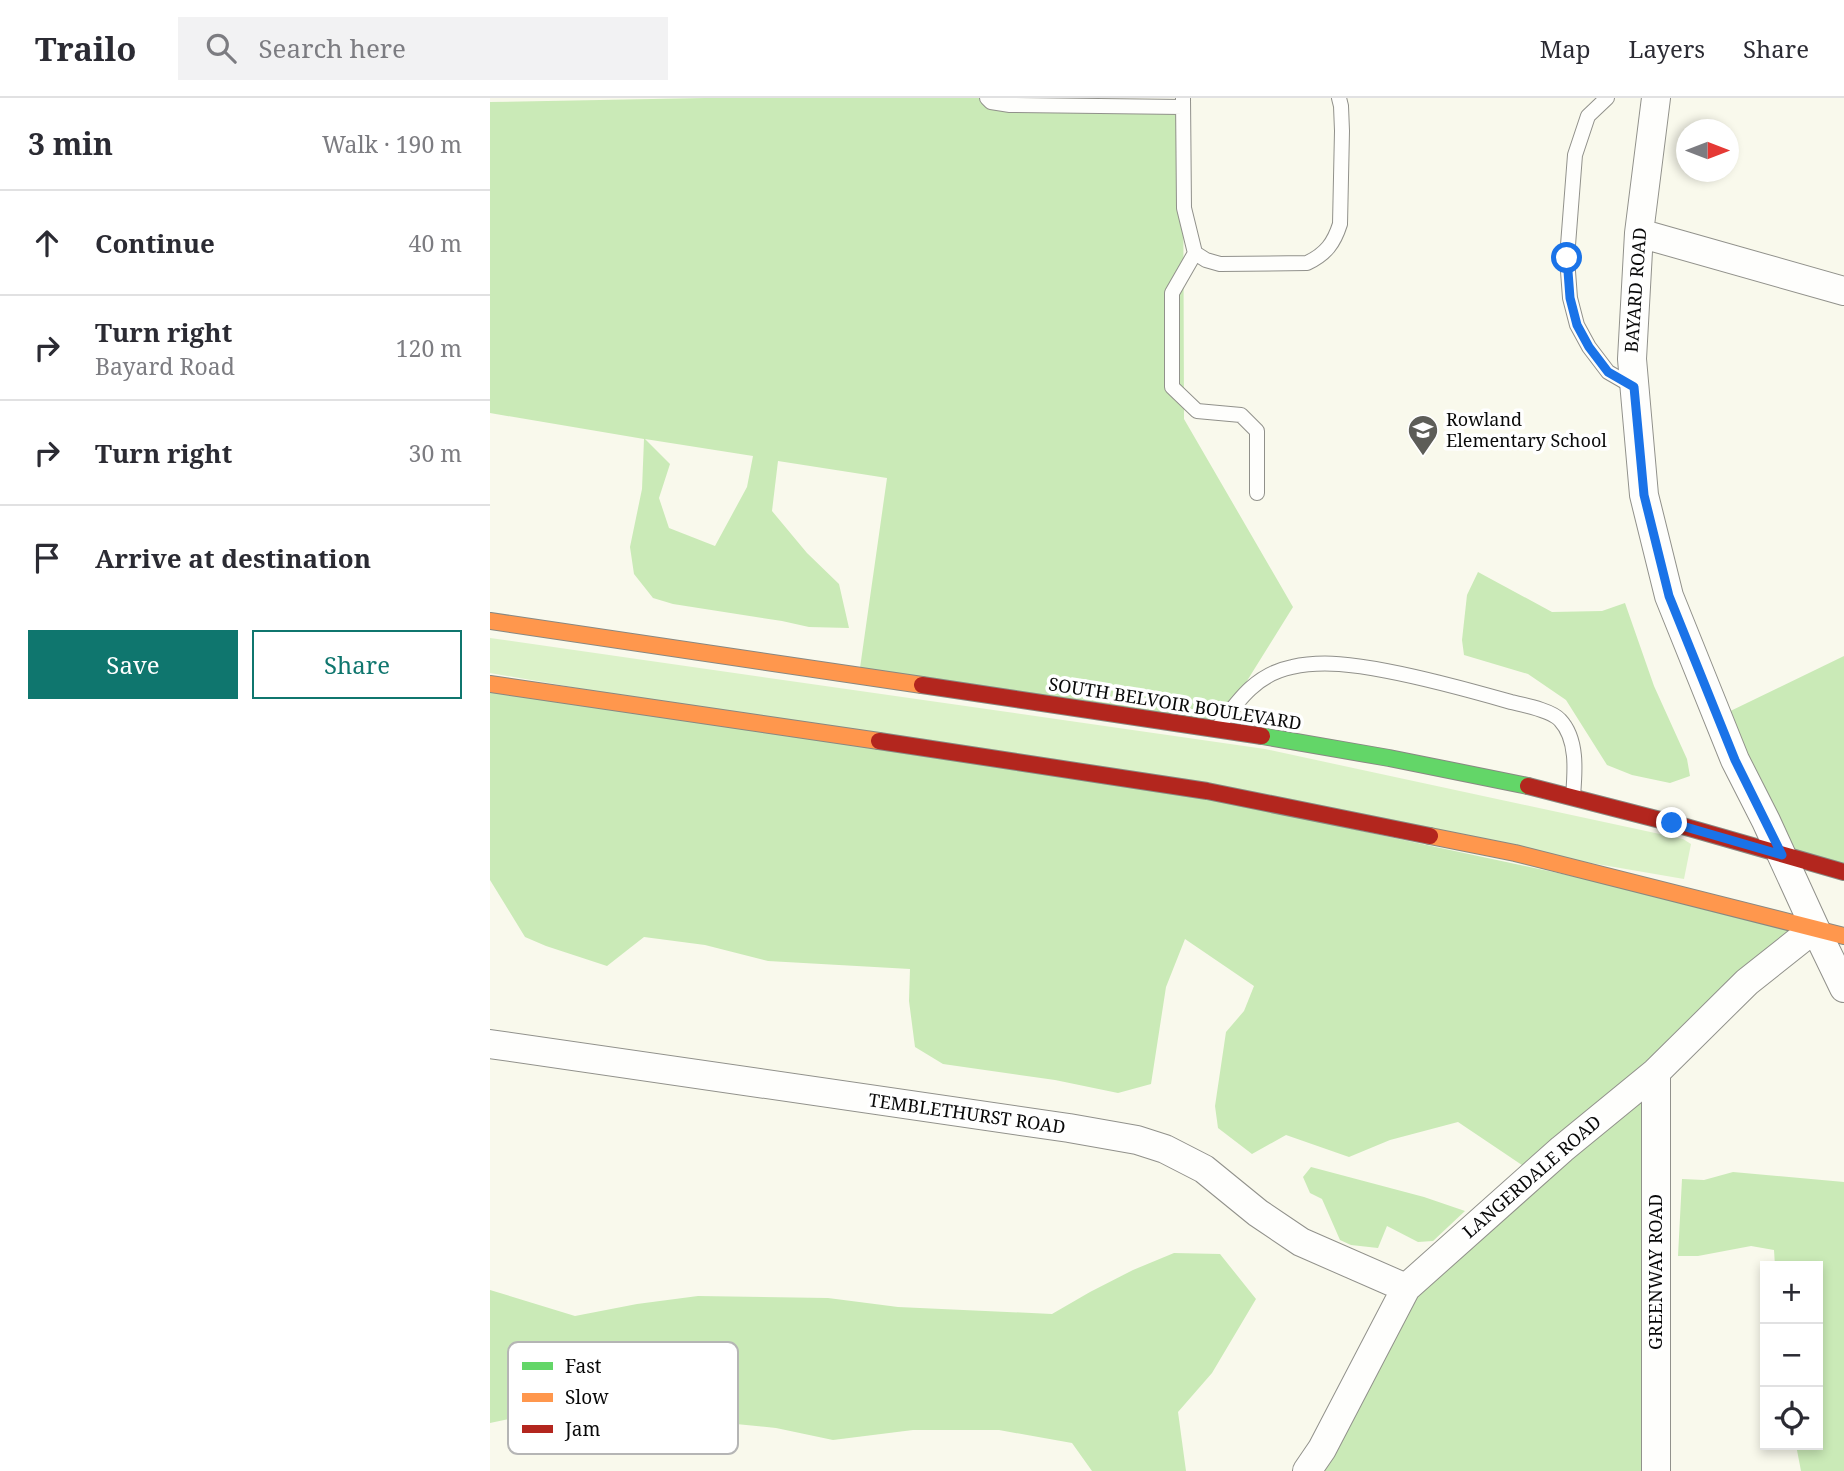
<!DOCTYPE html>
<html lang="en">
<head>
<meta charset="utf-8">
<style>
  body { margin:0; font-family:"Noto Serif",serif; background:#f2f2f3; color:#2b2b33 }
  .controls { position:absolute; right:21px; bottom:21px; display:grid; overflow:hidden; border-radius:0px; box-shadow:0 4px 10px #0003 }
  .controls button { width:63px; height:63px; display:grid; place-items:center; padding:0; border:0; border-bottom:2px solid #e1e1e2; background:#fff; color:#2b2b33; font:35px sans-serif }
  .compass { position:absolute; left:1186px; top:21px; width:63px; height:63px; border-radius:50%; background:#fff; box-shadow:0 4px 10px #0003; rotate:90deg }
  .stop { position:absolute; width:21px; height:21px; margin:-16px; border:5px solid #1a73e8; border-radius:50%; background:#fff }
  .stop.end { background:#1a73e8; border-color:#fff; box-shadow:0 2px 7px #0008 }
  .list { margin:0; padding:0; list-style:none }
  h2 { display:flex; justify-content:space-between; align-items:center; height:91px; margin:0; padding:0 28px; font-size:30px }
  h2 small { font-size:23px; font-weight:400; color:#7c7c81 }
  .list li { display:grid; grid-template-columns:46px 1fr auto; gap:21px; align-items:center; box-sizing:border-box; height:105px; padding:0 28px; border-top:2px solid #e1e1e2 }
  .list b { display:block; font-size:26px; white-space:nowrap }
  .list p { margin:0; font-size:23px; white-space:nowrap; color:#7c7c81 }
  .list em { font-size:23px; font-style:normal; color:#7c7c81 }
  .actions { display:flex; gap:14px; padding:21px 28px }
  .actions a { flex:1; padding:16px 0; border:2px solid #0f766e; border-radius:0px; text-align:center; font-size:24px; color:#0f766e }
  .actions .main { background:#0f766e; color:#fff }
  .icon { flex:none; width:38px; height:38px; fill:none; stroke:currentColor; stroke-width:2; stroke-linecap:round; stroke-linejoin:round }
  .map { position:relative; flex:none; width:1354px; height:1373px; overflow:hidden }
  header { display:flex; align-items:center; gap:42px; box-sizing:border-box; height:98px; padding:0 35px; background:#fff; border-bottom:2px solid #e1e1e2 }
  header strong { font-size:33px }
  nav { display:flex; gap:38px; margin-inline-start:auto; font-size:24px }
  .search { width:490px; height:63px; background:#f2f2f3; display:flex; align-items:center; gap:18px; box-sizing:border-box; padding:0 24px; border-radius:0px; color:#7c7c81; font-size:26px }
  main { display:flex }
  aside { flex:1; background:#fff }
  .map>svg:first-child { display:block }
</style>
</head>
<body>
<header>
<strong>Trailo</strong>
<div class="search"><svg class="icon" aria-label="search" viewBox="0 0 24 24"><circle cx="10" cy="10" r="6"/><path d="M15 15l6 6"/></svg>Search here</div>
<nav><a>Map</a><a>Layers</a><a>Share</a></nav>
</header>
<main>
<aside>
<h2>3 min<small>Walk · 190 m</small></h2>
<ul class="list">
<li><svg class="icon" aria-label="ahead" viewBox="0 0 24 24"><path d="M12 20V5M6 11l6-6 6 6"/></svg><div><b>Continue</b></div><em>40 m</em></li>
<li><svg class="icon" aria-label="right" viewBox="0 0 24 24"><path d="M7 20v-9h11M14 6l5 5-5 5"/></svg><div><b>Turn right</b><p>Bayard Road</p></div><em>120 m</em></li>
<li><svg class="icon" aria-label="right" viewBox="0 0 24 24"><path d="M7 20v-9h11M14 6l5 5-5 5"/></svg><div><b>Turn right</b></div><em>30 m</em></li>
<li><svg class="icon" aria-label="arrive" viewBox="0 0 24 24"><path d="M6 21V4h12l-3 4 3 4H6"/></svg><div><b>Arrive at destination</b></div></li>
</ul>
<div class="actions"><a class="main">Save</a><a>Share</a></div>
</aside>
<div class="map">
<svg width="1354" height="1373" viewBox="0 0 1354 1373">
  <rect width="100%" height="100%" fill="#f9f9ec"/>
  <path fill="#dcf2c9" d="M0,540L775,651L1193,741L1201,746L1194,781L0,575Z"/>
  <path fill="#caeab7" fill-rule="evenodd" d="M215,0H497L693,9L694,321L803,509L727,631L369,577L397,380L288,363L282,413L317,455L349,486L359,530L319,529L292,523L183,506L163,500L144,476L140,449L152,391L154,341L0,315V4ZM155,341L263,358L257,389L225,448L179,430L169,400L180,366Z
    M988,474L1062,514L1112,513L1135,505L1164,588L1197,661L1200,678L1180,685L1142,677L1117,667L1076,602L1038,576L974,557L972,542L977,497Z
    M1354,558V774L1292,757L1228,619Z
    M0,586L581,671L1325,830L1166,974V1373H817L916,1190L1044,1075L968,1024L900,1042L859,1059L796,1037L762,1056L728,1030L725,1008L736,934L754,913L764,888L695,841L676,889L661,986L628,995L565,982L453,966L425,949L419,903L420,871L278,863L215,847L154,839L117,868L56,848L35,839L0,782Z
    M821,1069L934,1099L975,1113L943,1143L928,1144L897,1128L888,1150L861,1147L850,1142L832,1101L820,1095L813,1079Z
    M1243,1074L1354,1084V1373H1311L1306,1347H1328V1168H1285L1284,1152L1261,1148L1208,1158H1188L1192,1081L1214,1082Z
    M684,1155L730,1156L766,1201L722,1275L688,1314L696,1373H602L582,1345L509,1332H423L343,1342L286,1330L246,1326L213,1336L180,1343L164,1302L116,1294L66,1302L29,1319L0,1325V1192L85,1218L147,1206L208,1198L338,1200L408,1209L562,1216L600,1194L643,1172Z"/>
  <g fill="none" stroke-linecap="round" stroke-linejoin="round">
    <g stroke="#91918b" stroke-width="16">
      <path id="lane" d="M497,0L501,4L520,7L693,9
        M693,0L694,110L705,155L716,162L730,166L817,165C836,156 844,145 850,126L852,33L851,8L849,0
        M1117,0L1098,18L1085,57L1077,160L1080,200L1087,227L1099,249L1118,274L1144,289
        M705,155L682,195V289L707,313L751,317L767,333V395
        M729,628C749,601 767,576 802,569C833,562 866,567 897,573C939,581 979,592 1021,604C1033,607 1061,612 1070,622C1088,641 1085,674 1083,698"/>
    </g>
    <g stroke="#91918b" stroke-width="30">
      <path id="street" d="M1166,0L1149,135L1142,261L1154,397L1179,498L1245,662L1276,723L1325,830L1354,890
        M1149,135L1354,193
        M0,946L579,1030L647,1042L675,1051L714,1071L768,1115L811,1144L916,1190
        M1166,974V1373
        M817,1373L832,1351L916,1190L1072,1051L1166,974L1257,884L1325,830"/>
    </g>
    <g stroke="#888882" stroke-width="18">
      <path id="fast" d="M772,638L899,660L1038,688"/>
    </g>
    <g stroke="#888882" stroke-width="18">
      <path id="slow" d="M0,523L432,587
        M0,586L389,643
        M940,738L1025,755L1354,838"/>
    </g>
    <g stroke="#888882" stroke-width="18">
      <path id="jam" d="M432,587L772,638
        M389,643L717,693L940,738
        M1038,688L1182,725L1354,774"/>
    </g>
    <use href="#lane" stroke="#fefefc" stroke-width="14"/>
    <use href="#street" stroke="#fefefc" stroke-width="28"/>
    <use href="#fast" stroke="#63d668" stroke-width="16"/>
    <use href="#slow" stroke="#ff974d" stroke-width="16"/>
    <use href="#jam" stroke="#b3261e" stroke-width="16"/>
  </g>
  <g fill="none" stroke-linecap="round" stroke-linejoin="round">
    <path stroke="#1a73e8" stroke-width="9" d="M1077,160L1080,200L1087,227L1099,249L1118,274L1144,289L1154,397L1179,498L1245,662L1292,757L1182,725"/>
  </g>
  <defs>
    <g id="school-pin" transform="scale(1.575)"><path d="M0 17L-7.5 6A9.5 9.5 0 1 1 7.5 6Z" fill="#5d5d58" stroke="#fff"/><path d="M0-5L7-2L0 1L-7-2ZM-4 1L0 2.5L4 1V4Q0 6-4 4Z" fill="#fff"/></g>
  </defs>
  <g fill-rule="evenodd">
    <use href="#school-pin" x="933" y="332"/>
  </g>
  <g text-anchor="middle" stroke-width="7" stroke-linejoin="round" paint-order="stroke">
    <g font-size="18" fill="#090909" stroke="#fff">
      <text transform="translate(1146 192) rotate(-86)" y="6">BAYARD ROAD</text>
      <text transform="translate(685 606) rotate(9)" y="6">SOUTH BELVOIR BOULEVARD</text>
      <text transform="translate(477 1016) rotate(8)" y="6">TEMBLETHURST ROAD</text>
      <text transform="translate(1042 1079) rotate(-41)" y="6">LANGERDALE ROAD</text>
      <text transform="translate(1166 1174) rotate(-90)" y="6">GREENWAY ROAD</text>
    </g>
    <g font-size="18" fill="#090909" stroke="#fff" text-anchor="start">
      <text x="956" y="328">Rowland<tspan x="956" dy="21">Elementary School</tspan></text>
    </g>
  </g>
  <rect x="18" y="1244" width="230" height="112" rx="10" fill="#fff" stroke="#b5b5b5" stroke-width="2"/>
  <rect x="32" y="1264" width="31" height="8" fill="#63d668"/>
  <rect x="32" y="1295" width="31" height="9" fill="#ff974d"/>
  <rect x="32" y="1327" width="31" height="8" fill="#b3261e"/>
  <g font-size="19" fill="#090909">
    <text x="75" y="1275">Fast</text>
    <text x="75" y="1306">Slow</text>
    <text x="75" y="1338">Jam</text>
  </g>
</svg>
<div class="controls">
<button>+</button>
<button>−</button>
<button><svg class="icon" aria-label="locate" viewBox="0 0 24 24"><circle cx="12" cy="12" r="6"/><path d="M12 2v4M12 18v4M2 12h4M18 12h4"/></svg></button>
</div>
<svg class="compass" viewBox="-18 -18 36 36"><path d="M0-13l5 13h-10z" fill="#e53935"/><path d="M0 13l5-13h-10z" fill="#7c7c81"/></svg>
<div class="stop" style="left:1077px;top:160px"></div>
<div class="stop end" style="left:1182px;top:725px"></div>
</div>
</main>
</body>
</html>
